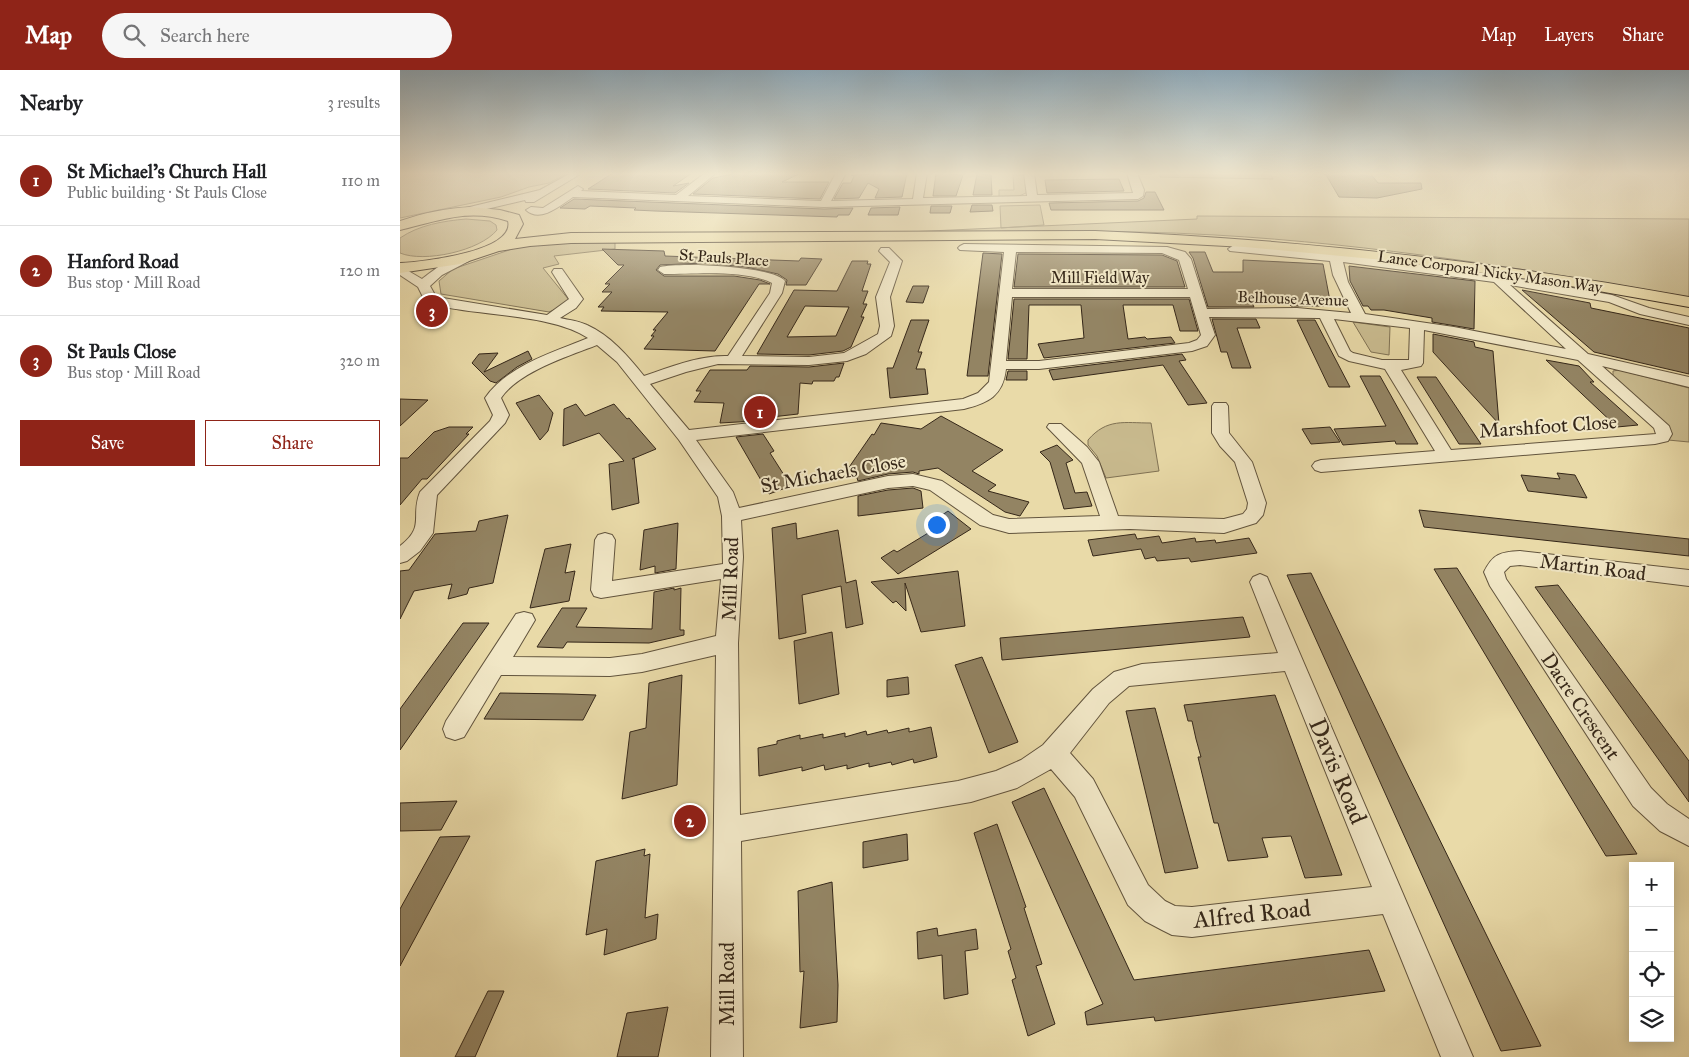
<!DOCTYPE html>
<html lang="en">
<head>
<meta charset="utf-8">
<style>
  body { margin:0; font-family:"IM FELL Great Primer",serif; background:#f6f6f6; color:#202124 }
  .controls { position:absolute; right:15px; bottom:15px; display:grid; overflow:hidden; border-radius:0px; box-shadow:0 2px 12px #0003 }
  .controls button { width:45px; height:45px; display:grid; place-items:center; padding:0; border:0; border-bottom:1px solid #e0e0e0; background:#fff; color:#202124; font:25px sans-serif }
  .you { position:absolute; left:536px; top:454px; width:18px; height:18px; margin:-12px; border:4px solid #fff; border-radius:50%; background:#1a73e8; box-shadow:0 0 0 8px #1a73e833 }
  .badge { display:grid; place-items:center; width:32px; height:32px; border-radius:50%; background:#8f2418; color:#fff; font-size:16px; font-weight:700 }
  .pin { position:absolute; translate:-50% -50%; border:2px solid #fff; box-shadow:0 1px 5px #0006 }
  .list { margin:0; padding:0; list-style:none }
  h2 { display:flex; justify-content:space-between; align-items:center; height:65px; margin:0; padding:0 20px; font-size:21px }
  h2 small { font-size:16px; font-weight:400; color:#757577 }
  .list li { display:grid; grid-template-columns:32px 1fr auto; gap:15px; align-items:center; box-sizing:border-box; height:90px; padding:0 20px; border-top:1px solid #e0e0e0 }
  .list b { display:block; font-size:19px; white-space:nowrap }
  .list p { margin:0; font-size:16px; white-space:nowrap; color:#757577 }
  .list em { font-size:16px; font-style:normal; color:#757577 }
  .actions { display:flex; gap:10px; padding:15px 20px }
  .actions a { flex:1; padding:11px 0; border:1px solid #8f2418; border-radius:0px; text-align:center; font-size:18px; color:#8f2418 }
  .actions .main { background:#8f2418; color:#fff }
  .icon { flex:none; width:28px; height:28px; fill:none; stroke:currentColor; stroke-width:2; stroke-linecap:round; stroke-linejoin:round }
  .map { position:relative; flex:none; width:1289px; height:987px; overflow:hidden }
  header { display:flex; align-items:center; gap:30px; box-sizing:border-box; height:70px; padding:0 25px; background:#8f2418; color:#fff }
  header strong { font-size:24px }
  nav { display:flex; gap:28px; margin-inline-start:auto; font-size:18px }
  .search { width:350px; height:45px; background:#f6f6f6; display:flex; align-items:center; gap:12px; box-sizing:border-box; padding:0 18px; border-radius:28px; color:#757577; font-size:19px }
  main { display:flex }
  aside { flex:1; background:#fff }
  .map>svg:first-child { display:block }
</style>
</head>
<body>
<header>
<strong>Map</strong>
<div class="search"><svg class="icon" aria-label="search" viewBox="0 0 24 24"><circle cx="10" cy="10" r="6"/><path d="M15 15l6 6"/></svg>Search here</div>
<nav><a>Map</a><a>Layers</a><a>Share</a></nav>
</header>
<main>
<aside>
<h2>Nearby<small>3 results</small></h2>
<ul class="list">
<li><span class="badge">1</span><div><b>St Michael's Church Hall</b><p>Public building · St Pauls Close</p></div><em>110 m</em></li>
<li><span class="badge">2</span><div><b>Hanford Road</b><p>Bus stop · Mill Road</p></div><em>120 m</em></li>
<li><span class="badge">3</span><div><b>St Pauls Close</b><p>Bus stop · Mill Road</p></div><em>320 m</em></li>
</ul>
<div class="actions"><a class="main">Save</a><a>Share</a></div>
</aside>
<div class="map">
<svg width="1289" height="987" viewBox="0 0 1289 987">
  <rect width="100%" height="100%" fill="#e9daa8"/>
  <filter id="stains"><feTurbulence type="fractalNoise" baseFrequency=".004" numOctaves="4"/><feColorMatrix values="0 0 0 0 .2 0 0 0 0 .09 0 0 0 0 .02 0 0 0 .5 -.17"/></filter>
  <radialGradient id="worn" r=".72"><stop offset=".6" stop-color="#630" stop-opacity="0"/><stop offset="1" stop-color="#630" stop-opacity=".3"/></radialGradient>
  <path fill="#cabc90" stroke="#807254" d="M3,103H168L149,113L129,117L101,127L0,148V105Z
    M760,103H870L873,109L760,107Z
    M613,105H626L628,122L617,127L599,128V120H614Z
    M640,135L644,155L601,158L600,136Z
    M797,146L1289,149V227C1132,200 974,174 815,165C713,159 609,162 507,162L797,149Z
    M66,149L90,151L96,155L97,160C80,181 24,193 0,183V168C19,155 43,151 66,149Z
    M215,170V179L154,186L159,194L143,198L169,230L165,235L149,242L41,224L39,211L53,199L124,175Z
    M953,252L990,257L989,285L971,282Z
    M1219,300L1289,318V372L1268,370L1272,363L1268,358L1209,305H1213V301Z
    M751,353L759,401L706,408L697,386L688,375V370C707,348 724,353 751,353Z"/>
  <path fill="#938463" stroke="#352719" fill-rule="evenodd" d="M213,103H292L273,116L289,113L275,123L188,119Z
    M338,103H401L382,112H429L420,129L293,124L313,108Z
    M507,103L502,127L475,128L479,119L468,113L459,128L434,129L443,113H451L454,106L451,105Z
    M536,103L563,105L556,126H533Z
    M925,103H970L978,113H1021L1022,119L977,128L939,127Z
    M577,104H591L592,125H573Z
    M719,109L724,121L647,123L645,110Z
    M746,122H755L764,140H651L649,133L738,131L744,128Z
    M174,129L424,139L453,138L449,145H438L437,147L255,141L234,140L236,138L190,136L185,139L160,138Z
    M572,135H592L593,141L570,142Z
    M531,136H552L550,143H530Z
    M500,137L498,145H468L471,138Z
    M202,179L264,181L265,186L399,191L401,188L422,189L406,215H386L387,210L378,204L346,197L305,193L260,195L256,200L264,206H334L360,210L370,214H359L315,281L244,279L254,266H251L256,260H253L268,242L201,241L204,237H198L212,222H202L210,214H205L224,195H218Z
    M789,182H805L813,202H843V190L923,194L931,236H891L888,231H851L854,237H808L793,188Z
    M583,183L602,184L588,306H567Z
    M618,184L762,185L777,191L785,217H614Z
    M452,191H468L467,194H471L462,221H468L463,234H467L461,247H464L451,277L443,281L409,285L357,284L394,220L437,221ZM405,236L449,237L436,266L387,267Z
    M949,196L1075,211L1074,259L1032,252V248L984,240H971L968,236H963L950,211Z
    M513,216H529L523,233L506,232Z
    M1122,220L1190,233L1191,238L1289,258V304L1194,282Z
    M614,229H789L798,261H780L773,235H723L728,269L745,267L747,269L771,267L775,273L644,288L638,274L684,268L681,235H629L627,289H608Z
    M812,249H856L860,258H837L851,298H832L827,282H821Z
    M511,250H529L518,282H522L516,299H525L528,324L490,328L487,298H493Z
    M897,250H915L950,317H929Z
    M1033,264L1074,272L1075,277L1093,281L1099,354L1033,282Z
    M128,281L132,289L117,297L96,313L90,311L72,293L79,284L98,283L84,302Z
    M782,284L786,290L779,291L807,333L788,335L763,295L653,310L649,300Z
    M1146,290L1179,296L1194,312H1190L1238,355L1217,357Z
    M444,293L439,307H436L434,311H413L412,314L400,313L398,344L354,349L355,351L320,353L324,333L294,332L301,321H296L310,300H347L350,296L409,297Z
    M608,301H627V310H606Z
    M960,306H980L1018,374H996L995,371L943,375L934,359L986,356Z
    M1017,307H1036L1081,374H1059Z
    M139,325L153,343L148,361L140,370L116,333Z
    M0,329L28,330L0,356Z
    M176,334L185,346L214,334L227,349L229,348L256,379L232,389L234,388L239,433L212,440L209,394L224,391L199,363L163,376L164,339Z
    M541,346L603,380L572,401L596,415L588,421L629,432L620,446L605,442L538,398L519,401V404L513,402L488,404L458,411L456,405L443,406L472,364L474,365L481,353L521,359Z
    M49,357H73L66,364H69L27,409H22L0,435V388H8L34,362Z
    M930,357L940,372L911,374L902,359Z
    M363,364L374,381L370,383L391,416L369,424L336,367Z
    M657,375L673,390L666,393L675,423L687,422L692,436L664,439L650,392L640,382Z
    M1157,403L1175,405L1187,428L1128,421L1121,405L1160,409Z
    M513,418L521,421L523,438L458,446V426L488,420Z
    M1019,440L1289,469V486L1024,457Z
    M548,441L571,459L498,504L481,488L494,480L497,482L538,457L532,452Z
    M108,445L93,513L69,518L67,524L48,529L52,514L14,521L0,549V501L9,500L35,464L76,461L79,451Z
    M278,453L276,499L255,503V496L240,500L244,460Z
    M396,453L397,469L438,460L446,513L456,510L463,554L446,558L441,516L402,525L406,563L379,569L372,458Z
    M735,464L737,469L759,466L762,473L795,468L796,472L815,470L816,473L849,468L857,483L791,492L789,488L757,491L755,487L745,489L741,479L693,486L688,470Z
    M171,474L165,503L175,501L169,531L130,538L145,479Z
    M1057,498L1097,562L1237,784L1206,786L1034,499Z
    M558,501L565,556L521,562L505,513L506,541L496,531L493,533L471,512Z
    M911,503L998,685L1141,976L1101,981L887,505Z
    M1158,515L1289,691V732L1135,517Z
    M274,518V520L281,518L280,560H284V565L249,573L167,572L163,578L137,577L162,538H187L176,557L252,559L254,522Z
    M843,547L850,567L602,590L600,568Z
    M63,553H89L0,680V639Z
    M432,562L439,624L399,634L394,571Z
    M582,587L618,672L589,683L555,595Z
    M282,605L277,715L222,729L230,662L246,658L249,613Z
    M508,607L509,624L487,627V610Z
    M100,623L167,624L196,625L183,650L84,649Z
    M875,625L903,701L942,805L905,808L891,766L862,768L868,787L828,791L818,753H814L798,687H801L796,669L792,651H788L784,635Z
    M755,638L798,798L765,803L726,641Z
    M531,657L537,687L514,693L513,689L492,695L491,692L469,697V693L447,699V695L425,700L424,695L402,701V697L359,706L358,678L377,674V671L400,665V669L423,664V668L445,663V667L466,661L467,665L487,660L488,663L509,658V662Z
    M644,718L734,910L969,880L985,921L755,951L754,947L687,955L685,942L703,934L612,732Z
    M57,731L41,760L0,761V733Z
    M597,754L626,837L624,838L642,894L636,896L655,954L628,966L612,910L616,908L608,881L611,879L574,763Z
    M507,764L508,790L463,798V772Z
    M70,766L55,794L0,896V839L40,767Z
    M245,779L244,786L250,784L245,848L258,844L256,869L204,885L207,859L186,865L196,791Z
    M432,812L438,915L437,952L400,958L404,901L400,902L398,821Z
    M537,858L538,866L576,859L578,879L565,881L568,924L544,929L542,885L518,889L517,862Z
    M88,921H104L75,987H55Z
    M268,937L258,987H217L227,943Z"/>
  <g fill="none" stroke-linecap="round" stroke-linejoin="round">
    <g stroke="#62543d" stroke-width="2">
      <path id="minor" d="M171,103H182L134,132H126L125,130L57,146L52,143L53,141L140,120Z
        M305,103H316L288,126L421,131L436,103H446L431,131L513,129L517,103H527L523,128L627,126L624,103H634L637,125L733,123L727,103H737L744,120L743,126L738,129L424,137L173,127C160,136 140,153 126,140L131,137L143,138L178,116L183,119L181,121L276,125Z
        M564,174L767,177L785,182L791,189L807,239L897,238L951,243L933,205L930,191L830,181L828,179L834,175L936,183L1098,205L1212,225L1249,238L1289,247V255L1240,244L1209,232L1110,215L1188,284L1289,307V317L1202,296L1269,356L1272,364L1268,371L1255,374L921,402L915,400L912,396L915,392L921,390L1035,381L985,299L949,291L939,286L920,248L809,247L815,265L807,276L792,281L639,299H606C603,326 588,333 564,339L296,370L333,422L339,438L488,406L513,404L542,411L593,445L609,449L700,446L682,393L647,357L649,354H661L687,377L699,392L718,446L824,449L843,444L847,439L848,433L835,392L820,376L812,363V336L814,333H826L828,336L829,363L852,392L866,433L863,445L856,453L824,463L730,459L609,463L580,455L530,420L513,416L488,418L341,450L343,487L338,573L340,745L558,711L596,701L621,690L643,675L693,619L714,602L742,594L878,583L850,512L853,507L860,504L867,507L1073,987H1041L983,844L792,867L772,865L762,860L745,851L728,835L675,727L651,699L617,718L571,732L341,771L343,987H311L316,585L242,602L210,606L101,605L64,667L55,670L46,667L43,659L46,651L116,544L124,542L132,544L135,550L113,587L210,588L242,584L316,566L321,509L201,528L194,526L191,520L195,470L198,465L205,463L212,465L215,470L212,511L323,494L322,446L318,427L279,370L217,292L197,275C169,286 118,302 101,328L109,345L105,353L37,425L33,463L20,481L7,491L0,493V476C26,456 10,447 20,422L90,351L93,345L85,328C108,295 152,283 188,268C152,244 79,246 35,235L25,231L18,217L0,205V196L22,209C32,201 57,182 69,185L71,188L69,191L42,205L30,216L35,225L43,228L147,245L169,229L152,202L154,199H162L183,229L176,238L160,248C169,250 179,251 187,255C211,266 228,286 244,306C270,297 300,285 328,286L370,223L372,213C344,199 295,204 264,204L258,200L260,197C280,192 373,196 385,211L382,223L342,286L409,287L444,283L478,264L480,256L476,227L490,192L479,181L481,178H489L502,191L490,227L494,256L491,266L466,284L447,291L409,295L318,294L286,302L250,314L289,360L563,329L578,323L589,312L604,182L560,180L558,178L560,176ZM616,182L762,183L779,190L788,219H612ZM943,192L1094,212L1166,279L1054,257L965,244L948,212ZM612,227H790L801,265L797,270L789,273L639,291H606ZM934,249L1010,258L1009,290H982L953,283L950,281ZM1024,260L1178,290L1254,358L1256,364L1051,380L1001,300L1021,296L1023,293ZM885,601L972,817L792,837L775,836L765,831L748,815L693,709L670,683L709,633L729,616Z
        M1120,481L1289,500V516L1120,495L1110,496L1104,502L1106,509L1251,718L1267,734L1289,749V776L1260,761L1233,736L1090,516L1084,502C1093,484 1100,482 1120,481Z"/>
    </g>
    <g stroke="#352719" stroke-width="2">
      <path id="major" d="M72,137L100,140L119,145L123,154L115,169L171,163L695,161C895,169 1092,191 1289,227V237L1142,211L994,191L845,177L695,169L171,173L130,176L99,181L60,194L0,203V193C20,192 116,182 108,151C68,138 38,151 0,160V151C23,143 47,138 72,137Z"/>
    </g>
    <use href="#minor" fill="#f1e7c6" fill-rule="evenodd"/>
    <use href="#major" fill="#e9daa8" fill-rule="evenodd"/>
  </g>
  <linearGradient id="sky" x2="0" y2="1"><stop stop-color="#90abbb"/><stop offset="0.43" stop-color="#f5eed8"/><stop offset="1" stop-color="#f5eed8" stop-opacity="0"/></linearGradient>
  <rect width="1289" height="241" fill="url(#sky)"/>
  <g text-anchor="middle" stroke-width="4" stroke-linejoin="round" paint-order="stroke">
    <g font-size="16" fill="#352719" stroke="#f1e7c6">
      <text transform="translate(324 187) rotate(4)" y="6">St Pauls Place</text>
      <text transform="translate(1090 201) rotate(8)" y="6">Lance Corporal Nicky Mason Way</text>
      <text x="700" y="213">Mill Field Way</text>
      <text transform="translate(893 228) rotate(2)" y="6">Belhouse Avenue</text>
    </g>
    <g font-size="20" fill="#352719" stroke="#f1e7c6">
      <text transform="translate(1148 356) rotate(-4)" y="7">Marshfoot Close</text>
      <text transform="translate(433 403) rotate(-10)" y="7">St Michaels Close</text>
      <text transform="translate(1193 497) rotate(7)" y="7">Martin Road</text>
      <text transform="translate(330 509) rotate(-88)" y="7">Mill Road</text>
      <text transform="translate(1181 636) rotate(56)" y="7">Dacre Crescent</text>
      <text transform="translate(327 914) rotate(-90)" y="7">Mill Road</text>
    </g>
    <g font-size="24" fill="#352719" stroke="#f1e7c6">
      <text transform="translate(938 701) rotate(67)" y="8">Davis Road</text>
      <text transform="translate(852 844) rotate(-6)" y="8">Alfred Road</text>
    </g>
  </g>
  <rect width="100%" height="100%" filter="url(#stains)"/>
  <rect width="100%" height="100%" fill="url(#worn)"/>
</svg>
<div class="controls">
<button>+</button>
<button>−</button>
<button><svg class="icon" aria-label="locate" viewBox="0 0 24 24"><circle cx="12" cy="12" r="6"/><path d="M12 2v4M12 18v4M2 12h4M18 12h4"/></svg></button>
<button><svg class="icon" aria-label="layers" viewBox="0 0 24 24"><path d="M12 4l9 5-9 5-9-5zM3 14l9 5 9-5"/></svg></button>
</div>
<div class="you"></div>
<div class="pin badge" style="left:360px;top:342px">1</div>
<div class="pin badge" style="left:290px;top:751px">2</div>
<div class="pin badge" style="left:32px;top:241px">3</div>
</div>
</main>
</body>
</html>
